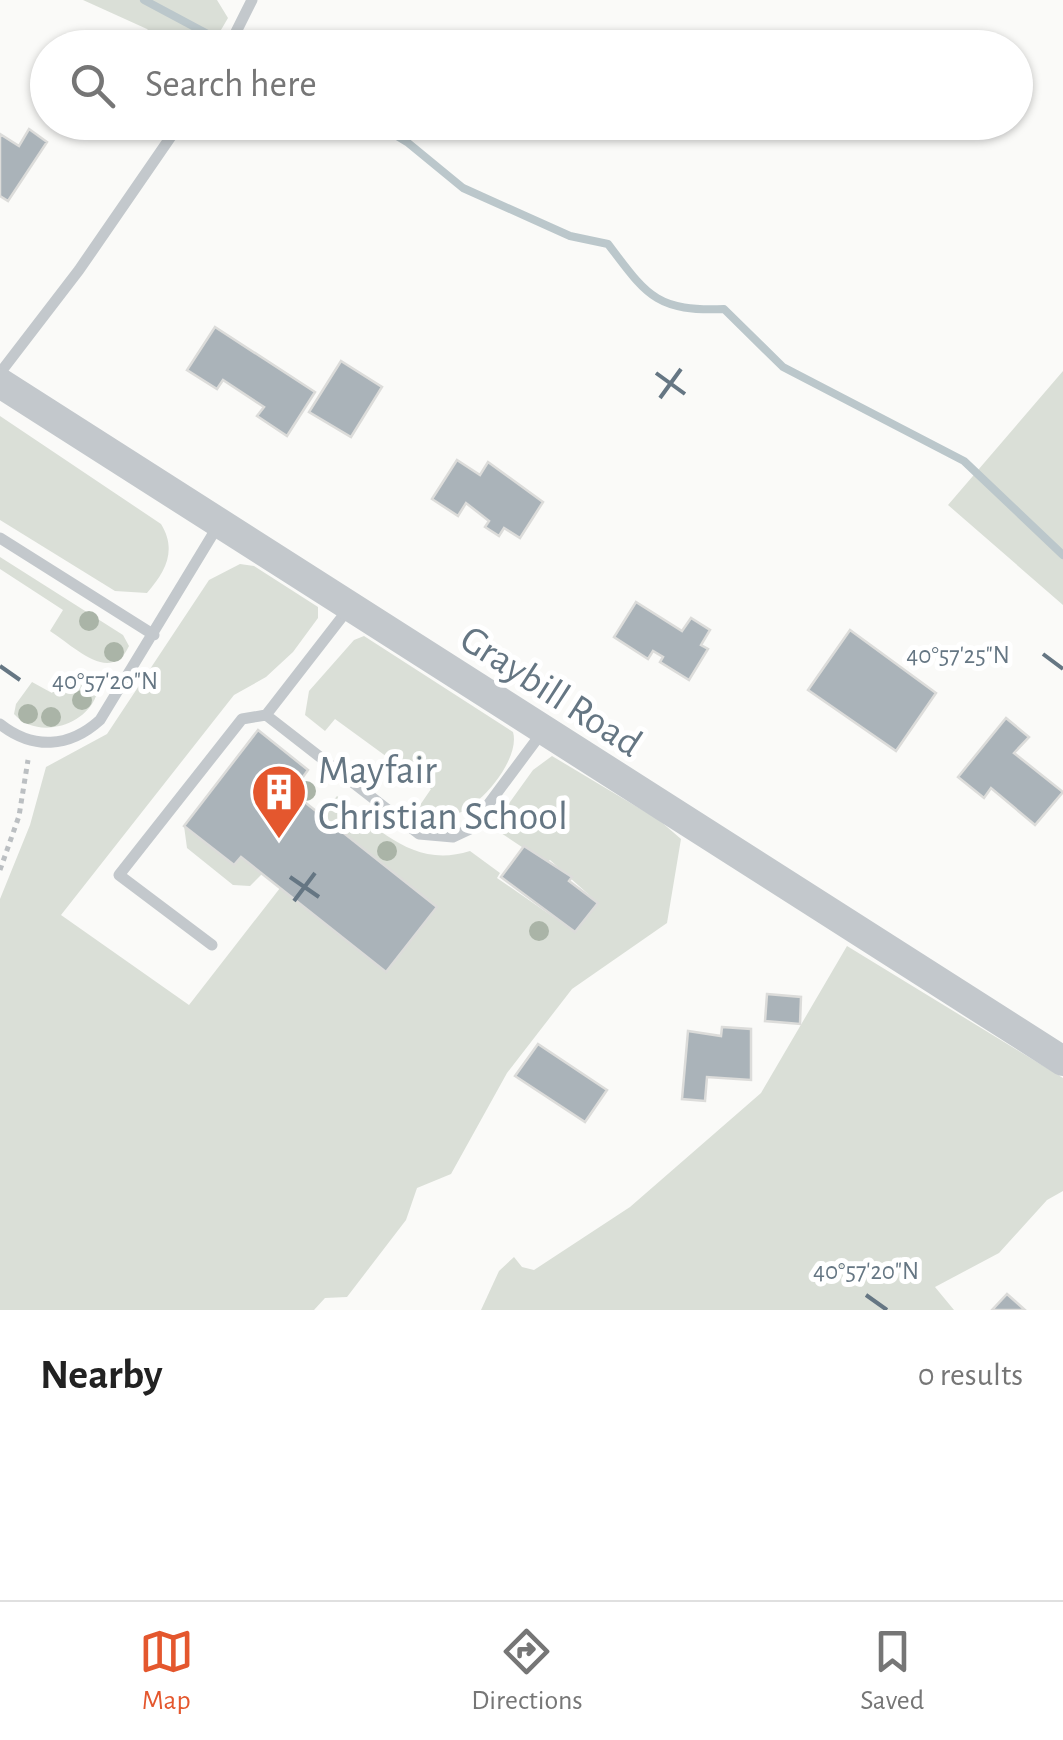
<!DOCTYPE html>
<html lang="en">
<head>
<meta charset="utf-8">
<style>
  body { margin:0; font-family:"Alegreya Sans",sans-serif; background:#f6f6f6; color:#222 }
  .list { margin:0; padding:0; list-style:none }
  h2 { display:flex; justify-content:space-between; align-items:center; height:130px; margin:0; padding:0 40px; font-size:42px }
  h2 small { font-size:32px; font-weight:400; color:#767676 }
  .icon { flex:none; width:55px; height:55px; fill:none; stroke:currentColor; stroke-width:2; stroke-linecap:round; stroke-linejoin:round }
  .map { position:relative; flex:none; width:1063px; height:1310px; overflow:hidden }
  .search { position:absolute; background:#fff; box-shadow:0 2px 8px #0004; left:30px; right:30px; top:30px; height:110px; display:flex; align-items:center; gap:25px; box-sizing:border-box; padding:0 35px; border-radius:55px; color:#767676; font-size:38px }
  .sheet { height:290px; background:#fff }
  nav { display:flex; justify-content:space-around; align-items:center; box-sizing:border-box; height:140px; border-top:2px solid #e0e0e0; background:#fff; font-size:28px; color:#767676 }
  nav a { display:grid; justify-items:center; gap:5px }
  nav .on { color:#e4572e }
  .map>svg:first-child { display:block }
</style>
</head>
<body>
<div class="map">
<svg width="1063" height="1310" viewBox="0 0 1063 1310">
  <rect width="100%" height="100%" fill="#fafaf8"/>
  <path fill="#dadfd7" d="M83,0H217L228,18L211,47H164L147,29Z
    M1063,371V605L948,505Z
    M0,416L161,524C177,550 166,571 147,593L115,591L0,520Z
    M0,557L123,635L129,646C111,685 75,647 50,631L63,610L0,569Z
    M240,564L254,566L318,607V618L293,652L266,677L234,695L61,915L189,1005L280,888L386,972L437,907L321,815L337,796C378,828 413,869 470,851L500,873L497,878L575,932L597,902L550,860L546,863L492,827L533,770L552,756L659,820L681,839L667,923L572,989L507,1073L451,1174L417,1188L406,1220L347,1297L325,1298L314,1310H0V899L30,825L46,767L107,734L209,580Z
    M364,636L513,732C523,765 454,844 416,811L431,789L335,719L325,731L305,715L309,691L354,640Z
    M71,677L96,696C85,726 37,740 14,714L16,704L32,682L52,693L63,679Z
    M184,826L234,865L241,857L262,874L250,886L233,885L187,848Z
    M847,946L1063,1078V1191L1047,1200L999,1253L935,1287L954,1310H481L499,1271L514,1257L522,1267L534,1270L630,1207L761,1093Z"/>
  <g fill="none" stroke-linecap="round" stroke-linejoin="round">
    <path stroke="#bbc7cb" stroke-width="8" d="M144,0L232,47
      M374,122L407,142L463,188L570,236L608,244C646,294 655,312 724,309L783,367L964,461L1063,555"/>
  </g>
  <path fill="#aab3b9" stroke="#dcdcda" stroke-width="2.5" d="M29,129L47,142L8,201L0,196V134L19,146Z
    M215,327L315,392L287,436L257,416L264,407L223,380L217,389L187,370Z
    M341,361L382,387L351,437L309,412Z
    M457,460L480,475L488,462L543,502L520,538L504,528L499,536L485,527L489,521L466,503L458,516L432,499Z
    M636,602L682,631L691,618L710,630L701,645L708,649L689,680L660,662L663,657L653,651L648,659L614,637Z
    M850,630L936,693L896,751L808,690Z
    M1006,718L1029,737L1014,753L1063,792L1035,825L991,788L984,798L958,777Z
    M258,730L308,770L292,792L437,907L386,972L241,857L234,865L184,826Z
    M524,846L572,877L569,881L598,903L575,932L501,877Z
    M767,994L801,997L800,1024L765,1021Z
    M722,1027L751,1029V1080L707,1077L705,1101L682,1099L688,1031L721,1036Z
    M538,1044L607,1090L585,1122L515,1076Z
    M1007,1294L1025,1310H992Z"/>
  <g fill="none" stroke-linecap="round" stroke-linejoin="round">
    <path stroke="#bbbfc2" stroke-width="5" stroke-dasharray="5 5" stroke-linecap="butt" d="M0,870L19,816L28,760"/>
    <path stroke="#c3c8cc" stroke-width="11" d="M228,48L252,0
      M0,373L79,270L181,122
      M0,538L154,635
      M349,608L266,715L419,834L453,837L470,829L543,731
      M0,724C33,750 69,748 100,720L219,524
      M212,945L119,875L242,719L266,715"/>
    <path stroke="#c3c8cc" stroke-width="30" d="M0,383L1063,1061"/>
  </g>
  <g fill="#aab4a7">
    <circle cx="89" cy="621" r="10"/>
    <circle cx="114" cy="652" r="10"/>
    <circle cx="82" cy="700" r="10"/>
    <circle cx="28" cy="714" r="10"/>
    <circle cx="51" cy="717" r="10"/>
    <circle cx="306" cy="791" r="10"/>
    <circle cx="387" cy="851" r="10"/>
    <circle cx="539" cy="931" r="10"/>
  </g>
  <path fill="none" stroke="#657683" stroke-width="4" d="M656,373L685,394M660,398L681,369M1043,654L1063,669M0,666L20,680M290,877L319,897M294,901L315,873M866,1295L887,1310"/>
  <defs>
    <g id="building-pin" transform="scale(2.875)"><path d="M0 17L-7.5 6A9.5 9.5 0 1 1 7.5 6Z" fill="#e4572e" stroke="#fff"/><path d="M-4-6H4V6H1V3H-1V6H-4ZM-2.5-4.3h1.7v1.8h-1.7ZM.8-4.3h1.7v1.8H.8ZM-2.5-1h1.7V.8h-1.7ZM.8-1h1.7V.8H.8Z" fill="#fff"/></g>
  </defs>
  <g fill-rule="evenodd">
    <use href="#building-pin" x="279" y="792"/>
  </g>
  <g text-anchor="middle" stroke-width="10" stroke-linejoin="round" paint-order="stroke">
    <g font-size="40" fill="#657683" stroke="#fff">
      <text transform="translate(552 690) rotate(33)" y="14">Graybill Road</text>
    </g>
    <g font-size="40" fill="#657683" stroke="#fff" text-anchor="start">
      <text x="318" y="783">Mayfair<tspan x="318" dy="46">Christian School</tspan></text>
    </g>
  </g>
  <g font-size="25" text-anchor="middle" fill="#657683" stroke="#fff" stroke-width="10" stroke-linejoin="round" paint-order="stroke">
    <text x="958" y="663">40°57'25"N</text>
    <text x="105" y="689">40°57'20"N</text>
    <text x="866" y="1279">40°57'20"N</text>
  </g>
</svg>
<div class="search"><svg class="icon" aria-label="search" viewBox="0 0 24 24"><circle cx="10" cy="10" r="6"/><path d="M15 15l6 6"/></svg>Search here</div>
</div>
<section class="sheet">
<h2>Nearby<small>0 results</small></h2>
<ul class="list">
</ul>
</section>
<nav>
<a class="on"><svg class="icon" aria-label="map" viewBox="0 0 24 24"><path d="M3 6l6-2 6 2 6-2v14l-6 2-6-2-6 2zM9 4v14M15 6v14"/></svg>Map</a>
<a><svg class="icon" aria-label="directions" viewBox="0 0 24 24"><path d="M12 3l9 9-9 9-9-9zM9 14v-3h6M13 9l2 2-2 2"/></svg>Directions</a>
<a><svg class="icon" aria-label="saved" viewBox="0 0 24 24"><path d="M7 4h10v16l-5-4-5 4z"/></svg>Saved</a>
</nav>
</body>
</html>
